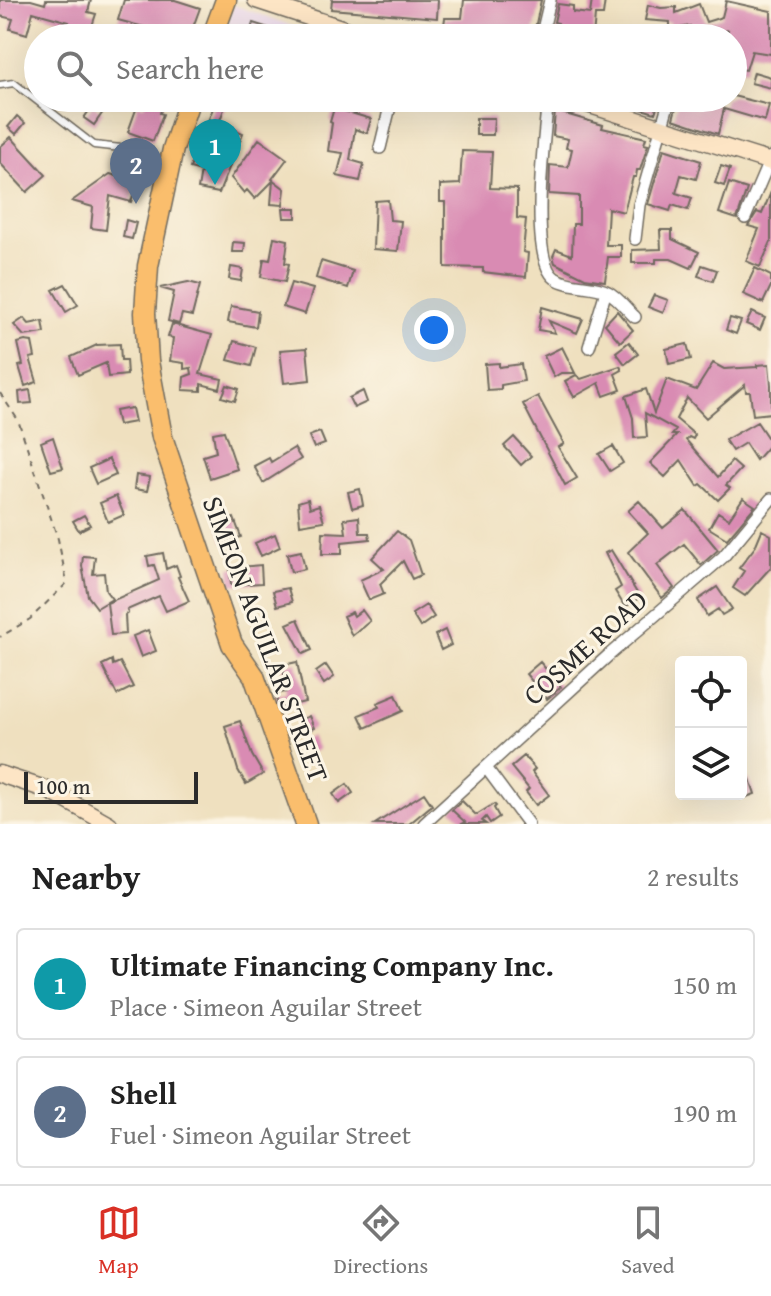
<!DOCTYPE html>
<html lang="en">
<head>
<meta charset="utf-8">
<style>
  body { margin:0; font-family:"Gentium Book Plus",serif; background:#f2f2f2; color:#222 }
  .controls { position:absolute; right:24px; bottom:24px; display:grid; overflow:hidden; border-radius:8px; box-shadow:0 8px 32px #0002 }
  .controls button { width:72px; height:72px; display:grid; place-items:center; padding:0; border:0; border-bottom:2px solid #e0e0e0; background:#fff; color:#222; font:40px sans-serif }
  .scale { position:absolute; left:24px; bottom:20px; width:174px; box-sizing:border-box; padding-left:8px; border:4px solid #2b2b2b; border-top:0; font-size:22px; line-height:28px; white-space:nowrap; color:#2b2b2b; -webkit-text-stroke:6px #fcf5e5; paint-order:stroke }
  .you { position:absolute; left:434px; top:330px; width:28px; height:28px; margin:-20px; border:6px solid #fff; border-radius:50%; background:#1a73e8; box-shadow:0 0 0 12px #1a73e833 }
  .badge { display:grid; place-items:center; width:52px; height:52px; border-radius:50%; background:#d93025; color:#fff; font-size:26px; font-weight:700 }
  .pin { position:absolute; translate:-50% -66px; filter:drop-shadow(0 2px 4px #0008) }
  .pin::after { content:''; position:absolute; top:42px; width:28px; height:24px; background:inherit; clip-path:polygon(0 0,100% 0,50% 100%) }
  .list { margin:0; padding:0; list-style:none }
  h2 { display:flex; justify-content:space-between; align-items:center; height:104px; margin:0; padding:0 32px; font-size:34px }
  h2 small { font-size:26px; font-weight:400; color:#767676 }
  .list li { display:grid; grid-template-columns:52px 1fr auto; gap:24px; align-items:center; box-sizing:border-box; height:112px; margin:0 16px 16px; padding:0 16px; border:2px solid #e0e0e0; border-radius:8px }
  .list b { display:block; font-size:30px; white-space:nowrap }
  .list p { margin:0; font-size:26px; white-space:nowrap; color:#767676 }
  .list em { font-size:26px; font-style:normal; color:#767676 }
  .icon { flex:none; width:44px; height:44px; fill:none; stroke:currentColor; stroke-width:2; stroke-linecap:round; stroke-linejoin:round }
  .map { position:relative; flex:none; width:771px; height:824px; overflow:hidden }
  .search { position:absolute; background:#fff; box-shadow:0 8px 32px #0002; left:24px; right:24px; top:24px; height:88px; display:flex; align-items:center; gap:20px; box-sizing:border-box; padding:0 28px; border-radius:44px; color:#767676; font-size:30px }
  .sheet { height:360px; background:#fff }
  nav { display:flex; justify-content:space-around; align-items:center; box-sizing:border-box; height:112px; border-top:2px solid #e0e0e0; background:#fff; font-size:22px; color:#767676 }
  nav a { display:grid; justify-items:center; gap:4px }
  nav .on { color:#d93025 }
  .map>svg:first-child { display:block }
</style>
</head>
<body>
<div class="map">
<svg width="771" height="824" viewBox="0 0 771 824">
  <rect width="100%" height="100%" fill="#fcf5e5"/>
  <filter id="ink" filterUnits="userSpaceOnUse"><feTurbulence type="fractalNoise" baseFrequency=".0125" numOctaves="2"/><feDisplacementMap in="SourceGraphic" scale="16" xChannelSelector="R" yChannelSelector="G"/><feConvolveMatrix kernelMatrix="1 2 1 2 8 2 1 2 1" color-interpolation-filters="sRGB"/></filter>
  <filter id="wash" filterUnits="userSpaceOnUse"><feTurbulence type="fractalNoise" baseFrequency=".006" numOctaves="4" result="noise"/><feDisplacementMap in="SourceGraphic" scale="32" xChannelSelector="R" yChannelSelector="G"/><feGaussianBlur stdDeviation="1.8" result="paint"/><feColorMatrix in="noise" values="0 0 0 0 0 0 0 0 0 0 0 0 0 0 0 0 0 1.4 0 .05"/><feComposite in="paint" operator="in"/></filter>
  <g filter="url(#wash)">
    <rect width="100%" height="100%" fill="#efe0bf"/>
    <path fill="#e7d2ef" d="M234,5L297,28L293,38H222Z"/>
    <g id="blocks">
      <path fill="#d98bb3" d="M0,0H31L45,4L46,0H91L88,12L96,14L88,38H63L69,22L33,12L27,34L10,29L13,19L0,16Z
        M124,0H175L200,8L189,38H164L166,33L118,20Z
        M332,0H438L437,18L331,9Z
        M464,0H541L533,38H442L445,18H462Z
        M592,0H605L603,15H595L593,38H555L558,23L554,22L558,4L573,6V12L590,14Z
        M726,1L771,11V54L752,51L746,70L733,68V37H727L728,30L693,38L690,26L670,30V22L645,20L648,5L661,8L676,7V13L699,4L706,22L722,17Z
        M253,23L294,36L293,38H248Z
        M754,72L771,77V88L751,83Z
        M733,96L769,105L765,121L724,109L718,134L673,119L678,100L697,108L699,100L723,106L725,98Z
        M146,98H165L160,113L163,114L153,141L128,132L138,104L144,106Z
        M210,98H228L219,123L243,133L219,193L198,189L201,171L190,168L213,108L208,106Z
        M500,98L529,99L528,108L499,102Z
        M605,98H653L659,102L655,113Z
        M93,105L103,112L94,125L84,118Z
        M334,108L371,119L367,133L355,129L350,160L364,164L360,181L337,176L343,153L328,151L332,123L330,122Z
        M555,111L603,125L602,128L646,138L644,144L648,145L640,170H637L636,177H633L624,212L608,208L606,245H621V257H608L605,281L585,278L555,263L553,256L556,249L572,255L573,224H579V196L549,194L550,165L568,167L572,149L566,148L568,139L553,136Z
        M17,116L25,123L16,134L8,127Z
        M476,118H494L493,135H476Z
        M11,137L46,175L27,192L0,163V147Z
        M259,139L287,159L272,179L285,189L283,205L271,204L273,181L255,199L247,190L244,193L231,178Z
        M664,149L701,161L696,179L681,175L676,193L692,198L688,210L672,205L670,211L648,204Z
        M462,151L492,152L490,188L517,189V218L526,219L523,252L528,253L526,277L483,272V268L445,267V202H440V185L460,184Z
        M721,166L730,169L724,186L715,183Z
        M110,174L137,182L131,202L110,196L106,230L91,228L93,207L72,201Z
        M729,183L747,189L737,219L719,213Z
        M771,192V242L760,267L746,261L759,229L748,226L757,212L762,214Z
        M388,200L390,220L401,221L398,251L373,249L375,201Z
        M283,208H296V218H284Z
        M126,220L136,223L132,239L123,237Z
        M660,230H672V239L699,252L691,268L671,259H656V263H632V250L661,249Z
        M274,237L288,240L285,263L289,264L285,282L261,277L264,259L270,260Z
        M233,242L245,243L244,252H232Z
        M321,261L353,271L348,288L316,278Z
        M702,265L717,270L713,281L698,276Z
        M231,267L243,269L241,281L229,279Z
        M755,268L771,276V286L763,303L743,294Z
        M188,282L200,285L192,316L182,314L179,324L168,321L174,292L160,288Z
        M291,283L313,289L305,314L283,307Z
        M65,284L78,305L66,312L53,290Z
        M654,295L668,300L663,313L648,307Z
        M231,306L258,311L256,327L228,322Z
        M542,307L583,319L577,333L549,321L555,333L538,330Z
        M617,311L633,330L620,342L605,324Z
        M752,312L765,318L760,330L746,324Z
        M24,318L29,324L43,321L45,333L24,336L14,325Z
        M730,318L741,321L736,334L726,330Z
        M172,324L212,335L200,374L222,379L220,389L201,384V391L183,390L184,377L192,374L191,368L184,369V363L170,361L173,338L168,337Z
        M25,341L32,342L35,357L30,358L37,382L25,386L19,366L23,365L18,343Z
        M234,341L256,347L251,366L228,360Z
        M629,342L638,354L625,364L616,352Z
        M120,344L121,360H126L127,375L108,377L106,363L78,375L71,357L97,345Z
        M687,344L691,359L669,364L666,349Z
        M562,347L575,373H561L554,377L544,356Z
        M307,348L310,380L284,383L280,350Z
        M499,363V367L521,364L524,381L501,385V389L487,390L485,364Z
        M713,363L724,369L757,367V365L769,364L771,385V413L753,415L750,392H746L745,385L706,418L687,398L676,419L695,435L693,439L689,437L686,440L718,477L732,461L741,469L726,485L730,488L718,500L701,484L698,486L681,460L665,477L650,463L677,435H672L676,430L645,413L647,437L634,438L633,418L626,396L646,389L654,413L667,379L696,390Z
        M620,366L622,370L615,374L621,390L604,396L599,383L574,397L565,381L576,375L581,379Z
        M227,385L239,389L235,401L222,397Z
        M30,390L32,403L20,404L19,392Z
        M363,391L367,402L354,408L349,398Z
        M538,396L564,444L558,447L577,478L565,485L523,404Z
        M132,408L135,422L118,425L115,411Z
        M757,422L771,443L756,460L745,443L732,451L725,440Z
        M224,431L237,469L210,478L203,456L216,452L213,433Z
        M320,432L325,444L314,448L309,436Z
        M53,437L63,468L51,471L41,442Z
        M514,437L531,456L521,465L504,446Z
        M613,446L623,463L610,471L599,454Z
        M294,448L301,459L263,483L254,466L269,458L271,462Z
        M109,459L116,475L96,484L89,468Z
        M136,475L150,477L147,491L134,489Z
        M360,489L363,505L352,508L348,492Z
        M116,496L124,515L108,522L100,503Z
        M743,498L755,506L727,539L709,528L718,512L729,519Z
        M308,499L310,508L319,505L324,521L300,525L298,502Z
        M639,501L663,528L685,510L718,550L701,565L684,544L657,565L674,588L662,598L628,552L648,533L628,511Z
        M84,515L90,525L79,531L73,521Z
        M359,517L360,533H369L370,539L342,542V554H322L323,532L346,533L344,519Z
        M234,518L241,537L223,543L217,524Z
        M762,530L771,535V567L745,596L733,588L744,571L739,568L755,547Z
        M397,531L409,540L421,575L412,579L403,561L380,584L384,594L369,600L360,580L384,569L372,558Z
        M275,534L280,547L261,556L255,543Z
        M611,550L640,598L625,607L615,591L621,587L605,553Z
        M301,551L305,569L291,572L287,554Z
        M163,553L166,569L176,565L180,576L178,577L189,601L166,611L159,596L127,610L128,613L125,615L126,634L111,635L107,603L159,580L154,565L149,566L147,556Z
        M83,556L95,557L93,574L104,573L106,591L112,599L97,608L88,596L82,566Z
        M261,565L262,583L231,585L230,568Z
        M717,587L732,609L722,615L718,609L707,616L698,600Z
        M288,588L292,602L277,606L273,591Z
        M426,605L434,617L420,627L412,614Z
        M362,610L370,621L352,636L343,616L352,612L354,616Z
        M298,619L312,650L303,654L287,624Z
        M148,630L156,651L141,657L133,636Z
        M445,630L451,645L441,650L435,635Z
        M112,660L113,665L120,662L133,687L117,695L102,665Z
        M297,662L305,702L279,708L275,694L286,692L283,665Z
        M540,662L561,687L547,699L526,674Z
        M326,665L334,677L324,684L316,672Z
        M396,695L403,711L365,728L359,715L379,707L377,703Z
        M309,716L314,728L303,733L298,721Z
        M240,721L252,755L263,774L246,784L238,770L225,726Z
        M311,736L318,749L304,757L297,744Z
        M524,756L535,769L532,772L549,795L536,805L526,792L529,789L511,767Z
        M750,779L755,794L741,799V782Z
        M347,784L353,793L339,803L333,794Z
        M424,793L432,805L409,824H375Z
        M462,801L476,815L494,804L496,806L494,808L499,817L490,823L486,817L482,821L486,824H461L465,822L452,810Z"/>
    </g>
  </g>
  <g filter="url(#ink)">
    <use href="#blocks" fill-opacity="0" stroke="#706a5f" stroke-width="2"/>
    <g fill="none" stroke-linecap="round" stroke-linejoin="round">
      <g stroke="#706a5f" stroke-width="9">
        <path id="lane" d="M0,85L14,83L94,145L130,149L166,170"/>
      </g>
      <g stroke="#706a5f" stroke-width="14">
        <path id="street" d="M541,38L550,0
          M548,98C545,131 528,259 555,278C570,288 593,284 608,292C618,297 627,310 635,317
          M380,148L392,98
          M745,218L771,157
          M635,239L639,205L670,98
          M589,347L606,291
          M487,769L528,824
          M424,824L609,655L723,557L771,499"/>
      </g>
      <g stroke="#706a5f" stroke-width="19">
        <path id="secondary" d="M256,0L372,38
          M568,98L771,162
          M0,774L48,790L109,824"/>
      </g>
      <g stroke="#706a5f" stroke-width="23">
        <path id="highway" d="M212,38L226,0
          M190,98L173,149L148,266L145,313L148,361L162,437L203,559L232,644L254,676L306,824"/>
      </g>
      <path stroke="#706a5f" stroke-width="2" stroke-dasharray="6 6" stroke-linecap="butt" d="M0,393L18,420L58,539L67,583L30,619L0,637"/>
      <use href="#lane" stroke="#fff" stroke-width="6"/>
      <use href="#street" stroke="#fff" stroke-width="11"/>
      <use href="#secondary" stroke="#fde5c5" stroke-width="16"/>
      <use href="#highway" stroke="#fabe6d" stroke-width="20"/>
    </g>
  </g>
  <g text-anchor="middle" stroke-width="6" stroke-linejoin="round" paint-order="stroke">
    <g font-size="28" fill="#2b2b2b" stroke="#fcf5e5">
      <text transform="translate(266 639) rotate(69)" y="10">SIMEON AGUILAR STREET</text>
      <text transform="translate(585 647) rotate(-42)" y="10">COSME ROAD</text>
    </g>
  </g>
</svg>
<div class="controls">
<button><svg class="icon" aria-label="locate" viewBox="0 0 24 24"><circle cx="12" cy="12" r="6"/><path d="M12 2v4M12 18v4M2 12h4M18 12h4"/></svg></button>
<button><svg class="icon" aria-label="layers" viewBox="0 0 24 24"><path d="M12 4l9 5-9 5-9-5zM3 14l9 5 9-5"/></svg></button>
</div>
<div class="scale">100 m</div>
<div class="you"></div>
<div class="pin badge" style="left:215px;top:185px;background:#0f9aa8">1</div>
<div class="pin badge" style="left:136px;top:204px;background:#5c6f8a">2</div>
<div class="search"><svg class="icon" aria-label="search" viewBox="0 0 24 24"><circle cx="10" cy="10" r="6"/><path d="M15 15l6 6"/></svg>Search here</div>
</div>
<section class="sheet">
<h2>Nearby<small>2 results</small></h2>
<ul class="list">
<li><span class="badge" style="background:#0f9aa8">1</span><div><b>Ultimate Financing Company Inc.</b><p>Place · Simeon Aguilar Street</p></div><em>150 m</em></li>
<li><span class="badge" style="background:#5c6f8a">2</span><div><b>Shell</b><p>Fuel · Simeon Aguilar Street</p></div><em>190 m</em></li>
</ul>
</section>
<nav>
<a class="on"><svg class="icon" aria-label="map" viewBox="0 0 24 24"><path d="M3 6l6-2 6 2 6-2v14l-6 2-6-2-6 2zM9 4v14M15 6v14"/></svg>Map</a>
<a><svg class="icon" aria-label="directions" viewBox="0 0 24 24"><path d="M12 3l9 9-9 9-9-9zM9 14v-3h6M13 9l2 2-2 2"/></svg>Directions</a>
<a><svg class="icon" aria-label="saved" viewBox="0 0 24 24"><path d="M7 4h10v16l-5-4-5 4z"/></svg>Saved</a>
</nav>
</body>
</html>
